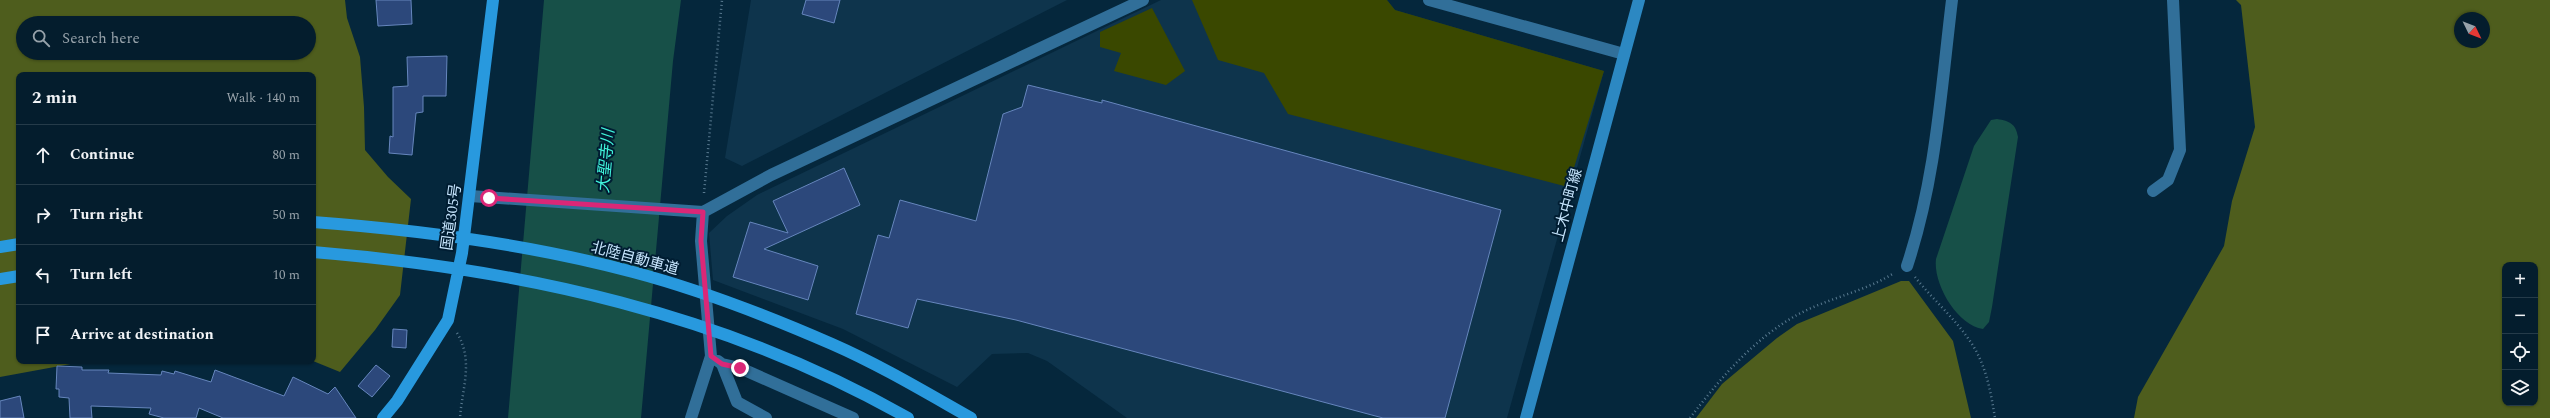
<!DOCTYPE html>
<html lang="en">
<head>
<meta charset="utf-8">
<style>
  body { margin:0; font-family:Spectral,"Noto Sans JP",serif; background:#0d2635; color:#f1f3f6 }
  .controls { position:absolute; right:12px; bottom:12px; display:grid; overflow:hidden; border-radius:8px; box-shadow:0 1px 3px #0004 }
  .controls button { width:36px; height:36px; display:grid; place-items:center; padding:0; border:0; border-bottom:1px solid #253b49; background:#041d2d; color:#f1f3f6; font:20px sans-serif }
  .compass { position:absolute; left:2454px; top:12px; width:36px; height:36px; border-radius:50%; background:#041d2d; box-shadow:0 1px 3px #0004; rotate:133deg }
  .stop { position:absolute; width:12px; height:12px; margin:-9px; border:3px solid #db2777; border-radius:50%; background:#fff }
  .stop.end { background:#db2777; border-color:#fff; box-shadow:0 1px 4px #0008 }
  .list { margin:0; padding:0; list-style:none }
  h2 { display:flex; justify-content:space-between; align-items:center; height:52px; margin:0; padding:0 16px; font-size:17px }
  h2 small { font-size:13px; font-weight:400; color:#97a2aa }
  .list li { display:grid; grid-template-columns:26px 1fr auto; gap:12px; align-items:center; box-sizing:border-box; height:60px; padding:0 16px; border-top:1px solid #253b49 }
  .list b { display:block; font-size:15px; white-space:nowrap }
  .list em { font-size:13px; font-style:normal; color:#97a2aa }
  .icon { flex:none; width:22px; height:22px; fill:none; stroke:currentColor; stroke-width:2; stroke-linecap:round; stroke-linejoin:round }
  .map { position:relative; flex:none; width:2550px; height:418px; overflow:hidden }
  .search { position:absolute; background:#041d2d; box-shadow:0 1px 3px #0004; left:16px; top:16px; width:300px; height:44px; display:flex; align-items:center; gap:10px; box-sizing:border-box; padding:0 14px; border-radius:22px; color:#97a2aa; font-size:15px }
  .panel { position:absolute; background:#041d2d; box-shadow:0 1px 3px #0004; left:16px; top:72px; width:300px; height:292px; border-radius:8px }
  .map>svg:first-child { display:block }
</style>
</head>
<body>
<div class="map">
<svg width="2550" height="418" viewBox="0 0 2550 418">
  <rect width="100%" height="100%" fill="#05273c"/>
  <path fill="#0e344c" d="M751,0H1067L742,166L725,158Z
    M1161,0H1387L1395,10L1604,71L1507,418H1127L1047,361L1028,353L992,354L957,387L843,329L713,280L709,233L727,216L757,195Z"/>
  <path fill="#3a4800" d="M1192,0H1387L1395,10L1604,71L1568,187L1288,114L1264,73L1218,60Z
    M1152,8L1185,71L1166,85L1114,71L1121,53L1100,47V32Z"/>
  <path fill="#4e5d1d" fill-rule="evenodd" d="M0,0H345L347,18L360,57L364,107L365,150L388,177L411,199L400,295L375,330L340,372L313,361V75H19V361H87L0,377ZM23,23H309V53H23Z
    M2236,0H2550V418H2134L2138,397L2224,246L2232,201L2255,127L2241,5ZM2460,18H2484V42H2460ZM2505,265H2535V403H2505Z
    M1901,281H1909L1953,341L1971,418H1696L1722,384L1777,338L1797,324Z"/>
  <path fill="#175048" d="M544,0H681L673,61L641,418H508Z
    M1997,119C2010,121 2016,124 2018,137L1992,307L1989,322L1983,329C1957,325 1933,284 1936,259L1974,146L1991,120Z"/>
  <path fill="#2c487b" stroke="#6686bd" d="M376,0H411L412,24L378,26Z
    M806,0H840L834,23L802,14Z
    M447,56L446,96H423V112L416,113L412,155L389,153L390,136L393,137V87L408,86L407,57Z
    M1028,85L1102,103V100L1501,210L1445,418H1383L1016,320L917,299L908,328L856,314L878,235L889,238L900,200L976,221L1003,114L1022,107Z
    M844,168L860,205L764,249L818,266L808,300L733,277L750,222L788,233L773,201Z
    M393,329L407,330L406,348L392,347Z
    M376,365L390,376L372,397L358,386Z
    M57,366L82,367V370H109L108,373L161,375L162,371L174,374L175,371L211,382L215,370L284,396L293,377L328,394L335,387L356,418H223L199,408L196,418H164L149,414L151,408L91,406L92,418H70L69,398L59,397V389H56Z
    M20,396L24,418H0V401Z"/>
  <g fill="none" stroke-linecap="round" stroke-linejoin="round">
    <path stroke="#597a90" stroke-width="2.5" stroke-dasharray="1 3" stroke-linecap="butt" d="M704,193L722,0
      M1915,277C1937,305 1970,331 1982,364C1989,381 1992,400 1995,418
      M457,333C474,361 462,388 460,418
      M1690,418C1720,379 1753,339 1797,315C1828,298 1864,292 1894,273"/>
    <path stroke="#316f99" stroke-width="12" d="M1429,0L1624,54
      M2153,191L2168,180L2180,150L2173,0
      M470,196L703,212L771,175L1143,0
      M1907,266C1936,179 1941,90 1952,0
      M718,361L722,364L737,402L766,418
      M722,364L740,368L853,418
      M691,418L711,356L701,241L703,212"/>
    <path stroke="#2c88c2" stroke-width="12" d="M1526,418L1639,0"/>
    <path stroke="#2899de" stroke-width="12" d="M313,222C421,230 528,244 633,272C701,290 768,316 832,344C880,365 925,392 971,418
      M0,247L19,244
      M313,252C521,269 726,314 908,418
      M0,279L19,276
      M383,418L397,401L448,320L462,253L493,0"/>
  </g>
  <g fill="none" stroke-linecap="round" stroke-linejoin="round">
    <path stroke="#db2777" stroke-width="5" d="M489,198L703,212L701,241L711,356L722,364L740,368"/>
  </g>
  <g text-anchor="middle" stroke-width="4" stroke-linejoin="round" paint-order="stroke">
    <g font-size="15" fill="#c5e4fc" stroke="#001d32">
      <text transform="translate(1567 205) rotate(-75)" y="5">上木中町線</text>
      <text transform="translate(451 217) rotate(-82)" y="5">国道305号</text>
      <text transform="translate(635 258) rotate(15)" y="5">北陸自動車道</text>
    </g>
    <g font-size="16" font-style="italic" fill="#40f5dc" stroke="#001d32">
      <text transform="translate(605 161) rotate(-85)" y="6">大聖寺川</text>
    </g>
  </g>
</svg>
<div class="controls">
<button>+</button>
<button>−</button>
<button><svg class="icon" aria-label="locate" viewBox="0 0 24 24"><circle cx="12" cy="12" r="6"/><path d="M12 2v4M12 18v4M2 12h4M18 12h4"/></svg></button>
<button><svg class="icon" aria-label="layers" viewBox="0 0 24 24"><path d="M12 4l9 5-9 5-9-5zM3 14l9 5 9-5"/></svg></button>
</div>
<svg class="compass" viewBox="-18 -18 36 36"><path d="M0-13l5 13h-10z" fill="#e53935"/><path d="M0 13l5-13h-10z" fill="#97a2aa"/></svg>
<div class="stop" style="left:489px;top:198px"></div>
<div class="stop end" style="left:740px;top:368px"></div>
<div class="search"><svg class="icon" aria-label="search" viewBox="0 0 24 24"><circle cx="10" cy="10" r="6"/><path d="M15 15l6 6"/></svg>Search here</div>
<section class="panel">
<h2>2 min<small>Walk · 140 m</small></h2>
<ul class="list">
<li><svg class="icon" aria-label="ahead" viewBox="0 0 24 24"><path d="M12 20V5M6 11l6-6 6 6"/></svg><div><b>Continue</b></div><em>80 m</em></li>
<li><svg class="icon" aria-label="right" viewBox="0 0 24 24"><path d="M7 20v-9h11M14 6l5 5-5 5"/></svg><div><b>Turn right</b></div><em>50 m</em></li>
<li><svg class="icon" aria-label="left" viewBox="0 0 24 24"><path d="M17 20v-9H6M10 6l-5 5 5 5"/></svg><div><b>Turn left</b></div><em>10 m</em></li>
<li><svg class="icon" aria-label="arrive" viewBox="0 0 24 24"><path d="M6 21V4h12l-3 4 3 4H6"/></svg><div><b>Arrive at destination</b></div></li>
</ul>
</section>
</div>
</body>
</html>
